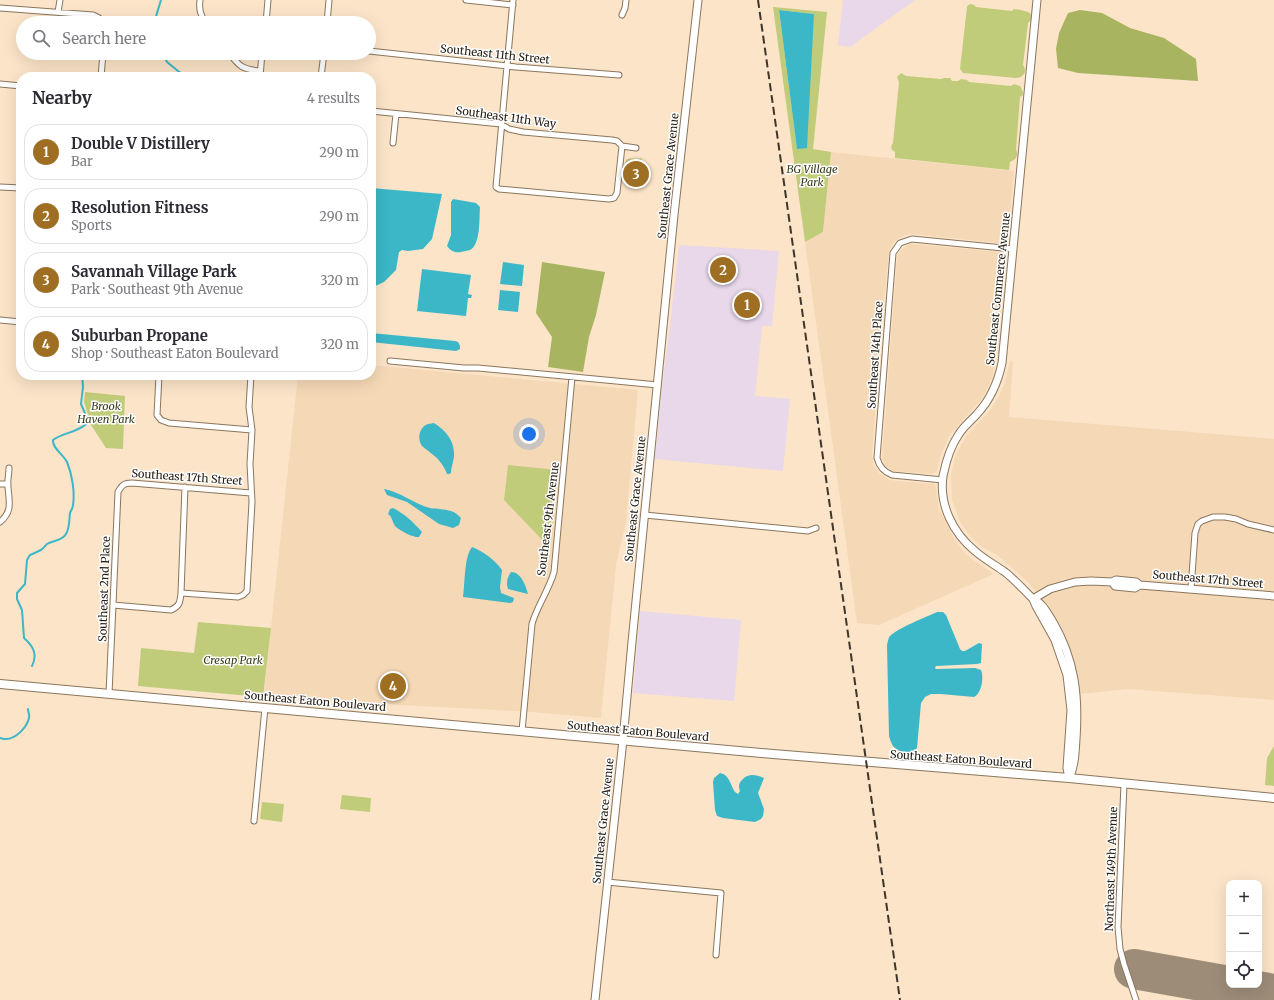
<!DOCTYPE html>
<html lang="en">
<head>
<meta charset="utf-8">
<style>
  body { margin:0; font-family:Merriweather,serif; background:#f7f7f7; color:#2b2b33 }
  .controls { position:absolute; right:12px; bottom:12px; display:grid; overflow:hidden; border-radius:8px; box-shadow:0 4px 16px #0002 }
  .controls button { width:36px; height:36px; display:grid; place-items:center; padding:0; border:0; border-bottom:1px solid #e1e1e2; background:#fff; color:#2b2b33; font:20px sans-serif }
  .you { position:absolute; left:529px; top:434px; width:14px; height:14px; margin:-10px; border:3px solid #fff; border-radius:50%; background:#1a73e8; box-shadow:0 0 0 6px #1a73e833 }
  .badge { display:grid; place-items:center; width:26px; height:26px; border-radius:50%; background:#9e6f22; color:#fff; font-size:13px; font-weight:700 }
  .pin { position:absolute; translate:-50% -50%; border:2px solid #fff; box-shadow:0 1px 4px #0006 }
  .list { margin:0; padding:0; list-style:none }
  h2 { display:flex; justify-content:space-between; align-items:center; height:52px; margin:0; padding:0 16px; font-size:17px }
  h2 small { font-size:13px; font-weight:400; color:#7c7c81 }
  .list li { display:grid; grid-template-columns:26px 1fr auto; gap:12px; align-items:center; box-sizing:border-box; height:56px; margin:0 8px 8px; padding:0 8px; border:1px solid #e1e1e2; border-radius:16px }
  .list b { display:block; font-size:15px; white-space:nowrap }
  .list p { margin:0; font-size:13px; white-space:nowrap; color:#7c7c81 }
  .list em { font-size:13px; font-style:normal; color:#7c7c81 }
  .icon { flex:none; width:22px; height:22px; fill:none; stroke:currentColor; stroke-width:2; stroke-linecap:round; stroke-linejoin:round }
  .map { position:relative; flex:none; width:1274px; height:1000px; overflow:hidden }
  .search { position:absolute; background:#fff; box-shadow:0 4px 16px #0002; left:16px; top:16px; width:360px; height:44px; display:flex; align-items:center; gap:10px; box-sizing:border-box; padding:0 14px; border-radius:22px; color:#7c7c81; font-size:15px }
  .panel { position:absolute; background:#fff; box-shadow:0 4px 16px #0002; left:16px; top:72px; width:360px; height:308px; border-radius:16px }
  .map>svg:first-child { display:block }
</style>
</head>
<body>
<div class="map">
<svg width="1274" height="1000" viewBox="0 0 1274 1000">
  <rect width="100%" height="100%" fill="#fbe4c8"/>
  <path fill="#e8d8ea" d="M843,0H915L850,47L838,45Z
    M679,245L779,251L772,326H762L755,396L790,399L783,471L655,459L662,388L671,317Z
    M640,611L741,620L734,701L633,693Z"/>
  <path fill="#f5d9b7" d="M831,152L1014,171L1008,237L1006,241L1003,243H998L911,234L903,236L896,240L891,247L889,252L884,302L875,414L872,455L873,464L880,474L890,480L934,484L936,487L939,509L955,540L964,552L972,559L994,574L879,625L857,623L805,242L823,232Z
    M909,244H913L1000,252L1004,253L1006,255L997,354L993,375L989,386L980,401L955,429L949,436L940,458L937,471L932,474L893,471L885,466L882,458L897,257L901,250Z
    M1010,361L1013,362L1009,417L1274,439V700L1128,689L1079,694L1075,666L1070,649L1064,635L1050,610L1028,582L997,555L979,545L969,535L960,522L952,500L951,474L956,454L967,435L991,409L999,396L1004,385Z
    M371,365L638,390L626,522L616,564L601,718L532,712L400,705L264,693L298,375H371Z"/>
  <path fill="#c1cc7a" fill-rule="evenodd" d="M971,4L974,5L976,7L1012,11L1014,9C1021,10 1040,12 1028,23L1023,65C1028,71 1023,78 1016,78L963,73L960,69L967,7L968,5Z
    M773,7L827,12L813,149L831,152L823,232L805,242ZM779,10L814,14L797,148Z
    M901,73L906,76L941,79L944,78H950L952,81H958L961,79L967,80L969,82L1011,86L1014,84L1020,86L1023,92V95L1020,97L1016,149C1019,155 1016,160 1010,162L1009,170L895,158V152L892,150C891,147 891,145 893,143L899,82L897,77Z
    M641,158L648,169L647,180L624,179L626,160C631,157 636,160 641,158Z
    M85,392L125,396L123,449L106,448L91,425L84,402Z
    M508,465L558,470L550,546H548L504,500Z
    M198,622L271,628L263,697L138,686L141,648L194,653Z
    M1274,746V786L1265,785L1267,758Z
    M342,795L371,798L370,812L340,809Z
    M262,802L284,804L282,822L260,819Z"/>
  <path fill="#a9b461" d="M1080,10L1102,13L1130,28L1164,38L1196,59L1198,81L1078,73L1058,68L1056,49L1059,33L1068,13Z
    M542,262L605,272L596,315L589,337L583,372L548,367L552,337L536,313Z"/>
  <path fill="#3bb7c8" d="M779,10L814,14L807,148L797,149Z
    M371,188L442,194L432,239L423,249L408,251L402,250L399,252L396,270L384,282L371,288Z
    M453,199L476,203L480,207C479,218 481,244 470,250C468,251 463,251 461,252C454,253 451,251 447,246L451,235V202Z
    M503,262L524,265L522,286L500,284Z
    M422,269L471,275L468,294L472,295L471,298H468L466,316L417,311Z
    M500,290L520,292L518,312L498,310Z
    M371,333L455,341L458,342L460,346V349L456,351L371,342Z
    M434,423C447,431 455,442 454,457C453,463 451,468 451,473L449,474H447C444,466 439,459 432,454C429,451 425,449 422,446C417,439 419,427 428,424C429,424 434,423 434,423Z
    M384,489C401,492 414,504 430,508C433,509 436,508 439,509C449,510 455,511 461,518L459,525L453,528L439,524L407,502L387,495Z
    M393,508C405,514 413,522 422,532L419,537C417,537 415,537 413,536C410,536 398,529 396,527C392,523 393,517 388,514L390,509Z
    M472,547C483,551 495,560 502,570L500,587L501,593L514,598L513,602L510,603L463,597C465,585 464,556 472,547Z
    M511,572C521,572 526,586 528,594L508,589C506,584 507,577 511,572Z
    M937,612H943L946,615L960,649L962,651H965L979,643L982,644L981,663L977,664L936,666L935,668L936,669L975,668L981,670C984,677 982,693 974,697L941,694H931L925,697L921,703L917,748C911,756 900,753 893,746C891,743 890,739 889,736L887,645C888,642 888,638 890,636C898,628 926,617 937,612Z
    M720,773C730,775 730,785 735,792L738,794L740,791C738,785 739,783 743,779C749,773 756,775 764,778L758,793L764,809L763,816L761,819L755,822L723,818L717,816L715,810L713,782L714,778Z"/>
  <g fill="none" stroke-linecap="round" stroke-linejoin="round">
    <path stroke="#3bb7c8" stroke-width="2" d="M154,23L161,0
      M162,53L167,62L178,71L187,77
      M32,666C38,654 33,646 24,638L22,610L17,599V593L25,584L27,560L30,555C33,554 37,552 41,550C43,549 45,546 47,544C54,540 62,541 66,534C70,527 69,520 70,513C71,510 73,508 73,505C75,492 72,474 67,462C63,454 52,448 53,440C63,432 78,433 87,423V418L81,404L83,387L82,375
      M0,738C2,739 4,739 6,739C16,739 27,727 29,718C30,715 28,712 28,709"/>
    <path stroke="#9d8c78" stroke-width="40" d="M1134,969L1274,994"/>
    <g stroke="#8b765d" stroke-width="7">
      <path id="street" d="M200,0C199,9 200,15 206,23
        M466,0L513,5
        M513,0L496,187L499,189L609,199L614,198L617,193L622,146
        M0,8L93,15L99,18L104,23
        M58,12L60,0
        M622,15L625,8L626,0
        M266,23L268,0
        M327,23L329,0
        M369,51L516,67L619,75
        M229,53C240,67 242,69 260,71
        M101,77L103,53
        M260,77L262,53
        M321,77L324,53
        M0,84L21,86
        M371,111L501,124L509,129L523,132L612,140L617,141L622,146L636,148
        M393,143L396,114
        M0,187L21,188
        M0,320L21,322
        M390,361L464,368H478L658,385
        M159,375L157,415L161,420L169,423L252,430
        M943,480L892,475C884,472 879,466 877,458L893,253L900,243L912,239L1013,249
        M0,484H8
        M645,515L808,531L816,528
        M0,522C13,511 9,502 8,487C7,481 9,475 9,468
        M1191,589L1195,533L1198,524L1202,521L1213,517H1225L1236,519L1248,524L1274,530
        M181,593L238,597L243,595L247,591L252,502L250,464L252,430L249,407L251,375
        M113,605L171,610C180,606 180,602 181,593L185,487
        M109,694L118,492C122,485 124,483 132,483L251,493
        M522,731L532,624C537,606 549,590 554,572L572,377
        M1124,784L1118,927L1120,949L1124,964L1136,1000
        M254,821L265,708
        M607,882L721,893L716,955"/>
    </g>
    <g stroke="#8b765d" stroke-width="9">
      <path id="secondary" d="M1037,0L1002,363C998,382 991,399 977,414C971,421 964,426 959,434C950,447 946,461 943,476C939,505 953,533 975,551C984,559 995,565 1005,572C1015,580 1024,590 1033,599C1043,603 1047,613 1053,622C1075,660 1079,696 1076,739C1075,753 1075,766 1069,778
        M1112,582L1115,586L1135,588L1140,585L1274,596
        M1033,599L1036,606L1055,640L1067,675L1071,710L1067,768L1069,778
        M1033,599L1050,589L1075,582L1091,581L1112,582L1116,580L1136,582L1140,585
        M595,1000L623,740L632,642L674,215L698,0"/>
    </g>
    <g stroke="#8b765d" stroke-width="10">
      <path id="primary" d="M0,684L773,754L1069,778L1274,798"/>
    </g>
    <use href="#street" stroke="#fff" stroke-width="5"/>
    <use href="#secondary" stroke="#fff" stroke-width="7"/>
    <use href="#primary" stroke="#fff" stroke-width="8"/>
    <path stroke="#3f3529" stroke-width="2" stroke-dasharray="8 4" stroke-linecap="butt" d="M758,0L900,1000"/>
  </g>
  <g text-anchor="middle" stroke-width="3" stroke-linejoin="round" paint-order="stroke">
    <g font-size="11" fill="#282015" stroke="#fff">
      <text transform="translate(495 54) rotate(6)" y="4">Southeast 11th Street</text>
      <text transform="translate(506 117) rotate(8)" y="4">Southeast 11th Way</text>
      <text transform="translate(668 176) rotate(-84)" y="4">Southeast Grace Avenue</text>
      <text transform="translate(998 289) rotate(-84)" y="4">Southeast Commerce Avenue</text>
      <text transform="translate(875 355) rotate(-86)" y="4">Southeast 14th Place</text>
      <text transform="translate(187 477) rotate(4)" y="4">Southeast 17th Street</text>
      <text transform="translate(635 499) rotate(-84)" y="4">Southeast Grace Avenue</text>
      <text transform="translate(548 519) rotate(-83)" y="4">Southeast 9th Avenue</text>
      <text transform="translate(1208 579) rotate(5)" y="4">Southeast 17th Street</text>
      <text transform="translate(104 589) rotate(-88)" y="4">Southeast 2nd Place</text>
      <text transform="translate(315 701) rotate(5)" y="4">Southeast Eaton Boulevard</text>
      <text transform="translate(638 731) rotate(5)" y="4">Southeast Eaton Boulevard</text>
      <text transform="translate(961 759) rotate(4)" y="4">Southeast Eaton Boulevard</text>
      <text transform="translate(603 821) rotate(-84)" y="4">Southeast Grace Avenue</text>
      <text transform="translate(1111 869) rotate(-88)" y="4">Northeast 149th Avenue</text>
    </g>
    <g font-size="11" font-style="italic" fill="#353a16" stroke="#fff">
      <text x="812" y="173">BG Village<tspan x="812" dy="13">Park</tspan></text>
      <text x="106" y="410">Brook<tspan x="106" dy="13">Haven Park</tspan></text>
      <text x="233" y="664">Cresap Park</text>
    </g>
  </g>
</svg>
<div class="controls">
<button>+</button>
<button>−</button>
<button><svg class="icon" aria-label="locate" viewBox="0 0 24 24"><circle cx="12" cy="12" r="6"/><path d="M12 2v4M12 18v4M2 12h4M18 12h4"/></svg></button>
</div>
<div class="you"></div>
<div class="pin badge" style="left:747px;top:305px">1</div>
<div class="pin badge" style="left:723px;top:270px">2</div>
<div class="pin badge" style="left:636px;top:174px">3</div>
<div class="pin badge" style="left:393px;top:686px">4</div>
<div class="search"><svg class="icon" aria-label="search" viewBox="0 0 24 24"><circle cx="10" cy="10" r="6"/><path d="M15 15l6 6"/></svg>Search here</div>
<section class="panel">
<h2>Nearby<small>4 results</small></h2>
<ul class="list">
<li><span class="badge">1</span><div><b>Double V Distillery</b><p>Bar</p></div><em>290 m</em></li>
<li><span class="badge">2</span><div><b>Resolution Fitness</b><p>Sports</p></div><em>290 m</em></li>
<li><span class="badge">3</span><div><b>Savannah Village Park</b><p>Park · Southeast 9th Avenue</p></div><em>320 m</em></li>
<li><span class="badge">4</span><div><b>Suburban Propane</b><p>Shop · Southeast Eaton Boulevard</p></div><em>320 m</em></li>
</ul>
</section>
</div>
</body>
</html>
